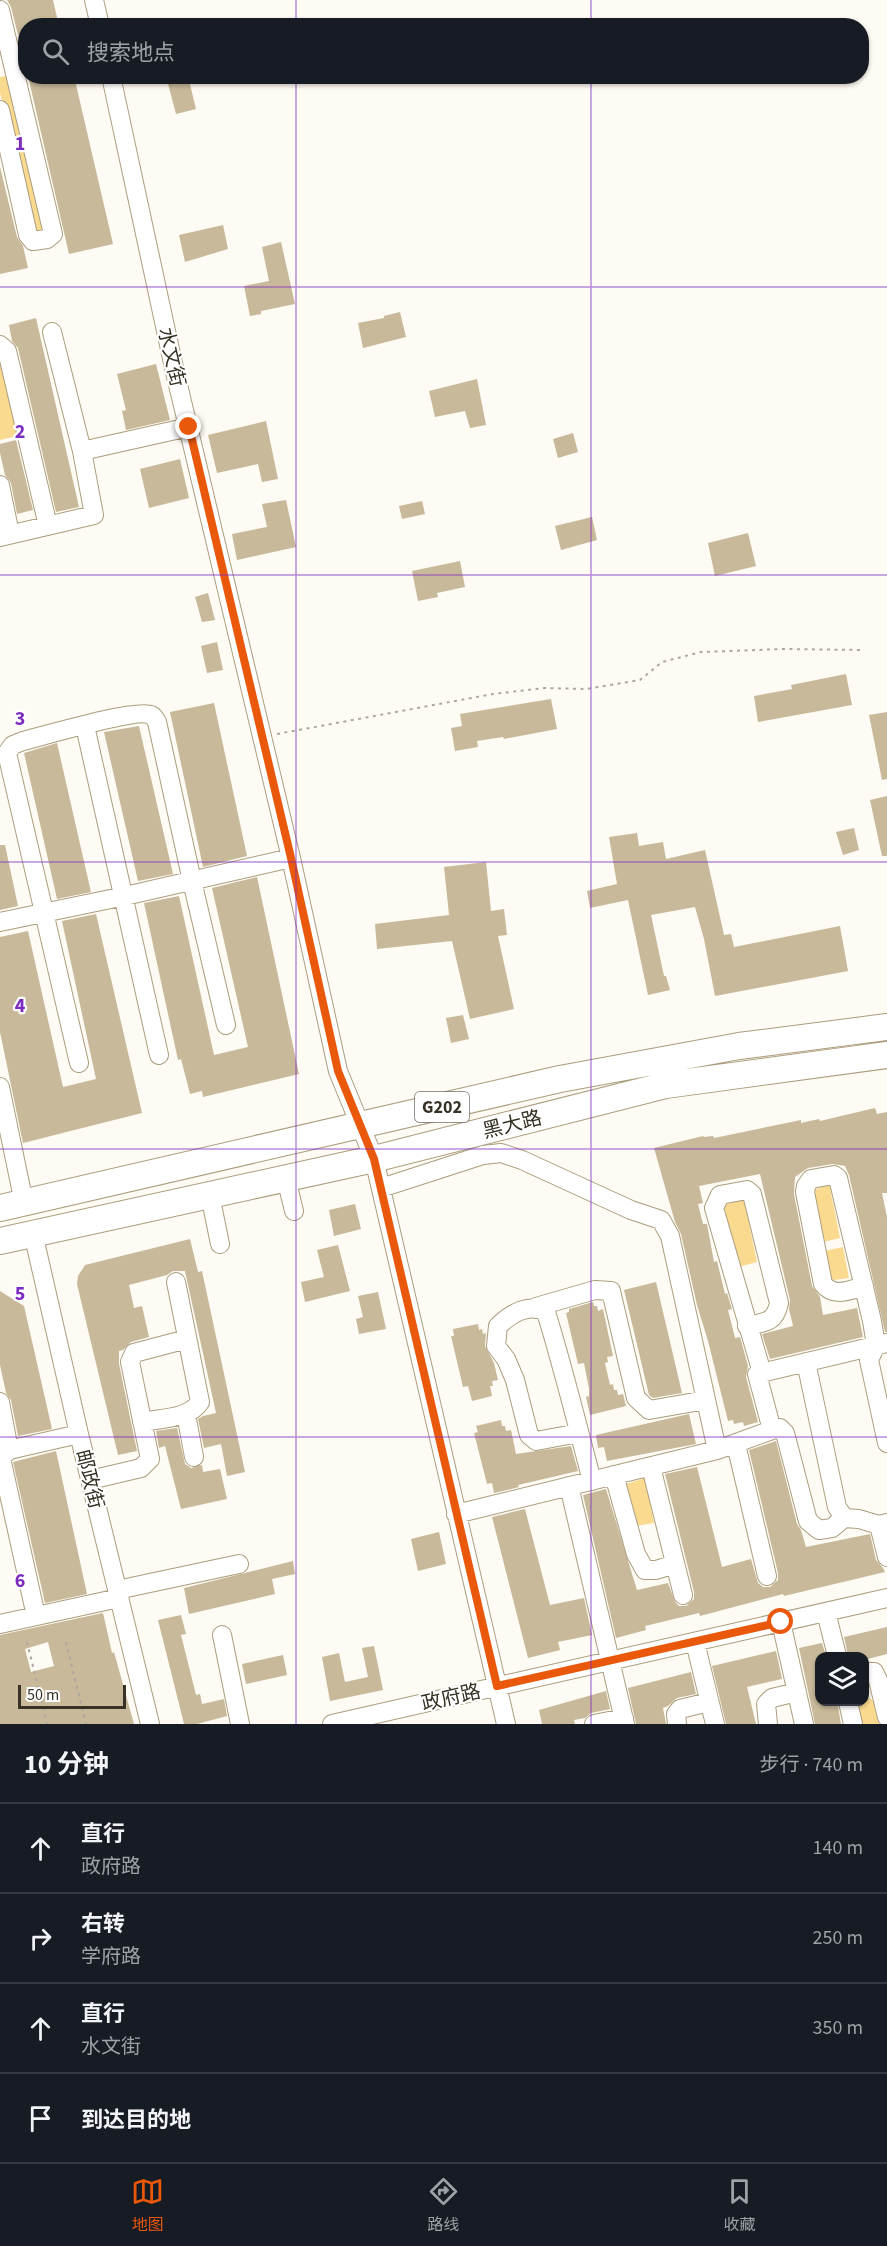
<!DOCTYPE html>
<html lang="zh">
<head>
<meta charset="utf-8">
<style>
  body { margin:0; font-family:"Source Sans 3","Noto Sans SC",sans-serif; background:#242831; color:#f1f3f6 }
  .controls { position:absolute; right:18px; bottom:18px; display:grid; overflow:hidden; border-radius:12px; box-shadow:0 2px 4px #0004 }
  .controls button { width:54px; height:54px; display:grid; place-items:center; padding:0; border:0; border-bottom:2px solid #363941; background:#171b24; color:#f1f3f6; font:30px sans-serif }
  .scale { position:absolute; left:18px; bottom:15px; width:108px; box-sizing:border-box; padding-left:6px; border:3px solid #373225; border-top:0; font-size:16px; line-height:21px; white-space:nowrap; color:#373225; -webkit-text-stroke:4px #fff; paint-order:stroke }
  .stop { position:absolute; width:18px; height:18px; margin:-14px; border:4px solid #ea580c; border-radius:50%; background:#fff }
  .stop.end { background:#ea580c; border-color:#fff; box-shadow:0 2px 6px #0008 }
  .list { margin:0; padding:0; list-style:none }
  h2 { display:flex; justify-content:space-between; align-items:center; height:78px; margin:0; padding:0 24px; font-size:26px }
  h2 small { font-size:20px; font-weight:400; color:#9ea1a6 }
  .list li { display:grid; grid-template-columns:39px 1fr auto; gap:18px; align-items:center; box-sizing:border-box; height:90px; padding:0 24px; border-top:2px solid #363941 }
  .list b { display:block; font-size:22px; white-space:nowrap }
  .list p { margin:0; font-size:20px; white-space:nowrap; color:#9ea1a6 }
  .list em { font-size:20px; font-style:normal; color:#9ea1a6 }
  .icon { flex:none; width:33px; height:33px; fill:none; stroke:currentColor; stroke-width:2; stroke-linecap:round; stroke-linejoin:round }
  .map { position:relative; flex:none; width:887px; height:1724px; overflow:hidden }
  .search { position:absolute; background:#171b24; box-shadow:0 2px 4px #0004; left:18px; right:18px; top:18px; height:66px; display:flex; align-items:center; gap:15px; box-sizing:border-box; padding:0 21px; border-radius:24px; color:#9ea1a6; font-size:22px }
  .sheet { height:438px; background:#171b24 }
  nav { display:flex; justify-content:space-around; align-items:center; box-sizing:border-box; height:84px; border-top:2px solid #363941; background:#171b24; font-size:16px; color:#9ea1a6 }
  nav a { display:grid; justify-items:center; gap:3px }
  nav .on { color:#ea580c }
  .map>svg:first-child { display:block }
</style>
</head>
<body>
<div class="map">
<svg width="887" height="1724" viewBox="0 0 887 1724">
  <rect width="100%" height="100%" fill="#fefbf4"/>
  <path fill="#fada8f" d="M11,75L45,229L32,232L0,93V77Z
    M0,353L21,435L0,440Z
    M829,1183L840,1238L823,1242L811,1192Z
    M744,1199L757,1262L738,1267L724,1205Z
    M843,1247L849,1278L834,1280L829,1277L824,1251Z
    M645,1478L654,1523L636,1526L623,1485Z
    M865,1698H870L875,1703L879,1724H859L856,1702H864Z"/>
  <path fill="#c7b999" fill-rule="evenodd" d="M7,0H53L59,26H26V33L18,35L11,7Z
    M28,76H74L113,244L69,254Z
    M182,76H188L196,109L176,114L167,80Z
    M0,167L17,237L23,246L28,268L0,274Z
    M223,225L228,249L185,262L179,235Z
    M281,242L295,304L261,311V314L250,316L244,286L269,281L262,247Z
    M400,312L406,337L363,348L358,323L384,318V316Z
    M36,318L79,507L56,512L18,348L12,341L9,325Z
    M156,364L170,420L126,430L122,411L126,410L117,374Z
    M477,379L486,425L470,428L465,411L435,417L429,391Z
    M266,421L278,479L262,482L258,464L217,473L208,435Z
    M573,433L578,452L558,458L553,439Z
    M16,440L33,510L17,514L11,483L5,475L0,453V444Z
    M180,459L189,498L149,508L140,469Z
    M286,500L296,547L237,560L232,534L267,527L262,504Z
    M422,501L425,514L402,519L399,506Z
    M592,517L597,540L561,550L555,526Z
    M748,533L756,566L715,576L708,543Z
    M460,561L465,587L437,593L438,597L418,601L412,571Z
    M208,593L215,620L202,622L195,597Z
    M217,642L223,670L207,673L201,646Z
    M846,674L852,705L758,722L754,696L792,689L791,685Z
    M551,699L557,729L504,739L503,737L477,741L478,747L455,751L451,728L462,726L460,714Z
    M214,703L247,856L203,867L170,712Z
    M887,712V779L882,780L869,715Z
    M139,726L173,874L138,881L104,732Z
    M57,743L91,892L57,899L24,753Z
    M887,796V856H882L870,800Z
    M854,828L859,850L843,855L836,832Z
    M637,833L639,846L663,842L666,859L705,850L724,935L731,934L734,947L840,926L848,971L715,996L704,939L695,907L651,915L664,976H666L670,990L648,995L628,900L590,908L587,891L617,884L609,837Z
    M0,845H5L18,906L0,910Z
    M486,862L491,911L504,909L507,935L498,936L514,1009L470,1019L452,941L377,949L375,924L449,915L444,867Z
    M257,877L299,1074L203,1097L202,1091L190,1094L181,1059L178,1060L144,903L179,896L214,1055L248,1047L212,888Z
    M96,914L142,1113L23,1143L0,1032V937L28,931L63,1087L96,1079L62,921Z
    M463,1015L469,1039L451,1043L446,1018Z
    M875,1108L877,1114L887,1112V1193H882L887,1217V1332H885L849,1175L845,1166L833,1164L808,1168L795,1177L794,1194L812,1286L820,1297L823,1315L857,1308L863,1337L770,1359L762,1334L793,1326L789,1309L790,1300L760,1174L699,1186L703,1203L698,1204L703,1224H707L714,1262L717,1261L725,1294L727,1293L732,1309L728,1310L735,1338L740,1337L748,1366L746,1377L758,1422L744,1426L743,1422L734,1424L733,1420L728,1421L708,1341L697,1305L681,1234L675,1222L654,1148L703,1136L704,1137L713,1136L714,1138L801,1120V1123L819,1119L820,1121Z
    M355,1204L361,1229L334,1236L329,1210Z
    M190,1239L198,1272L202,1271L245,1472L227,1476L221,1444L204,1448L198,1419L203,1416L216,1413L185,1271H173L167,1275L129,1285L134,1308L142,1306L149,1337L131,1342L123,1350L119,1351V1364L137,1451L118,1455L77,1284L78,1276L85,1265Z
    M338,1245L350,1291L305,1302L301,1282L324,1277L317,1250Z
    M656,1282L682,1393L653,1398L649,1395L624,1290Z
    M0,1291L24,1306L52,1429L18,1436L11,1400L6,1393L0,1365Z
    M378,1292L386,1329L359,1334L356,1319L363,1317L358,1296Z
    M593,1302L594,1306H597L598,1311L603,1309L613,1356L607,1357L608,1362L605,1363L610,1385L613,1384L614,1390H617L618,1395L623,1394L626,1406L590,1415L586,1397L589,1396V1389L584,1363L578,1364L566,1313L569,1312V1309Z
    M478,1324L479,1330L482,1329L483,1334L486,1333L485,1346L494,1363L498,1380L492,1381L493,1386H490L492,1396L472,1401L468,1386L463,1387L451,1336H454L453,1329Z
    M689,1414L696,1444L607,1461L604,1447L598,1448L596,1435Z
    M501,1420L502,1426H505L506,1431L511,1430L516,1454L571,1446L578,1471L518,1485L519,1487L494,1493L492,1483L487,1484L474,1433L478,1432L476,1426Z
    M177,1428L185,1464L191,1468L202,1465L203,1472L220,1469L227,1499L181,1509L165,1446L159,1448L156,1431Z
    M776,1441L797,1524L801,1530L806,1547L870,1534L876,1560L883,1568L885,1572L784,1596L783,1594L700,1616L699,1613L645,1626L646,1630L616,1638L583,1495L606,1489L637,1590L668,1583L675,1602L679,1606H686L694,1599V1592L665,1474L697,1467L722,1567L751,1559L758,1583L763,1587H770L778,1580V1573L749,1450Z
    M56,1451L87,1594L45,1603L13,1462Z
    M525,1509L550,1605L584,1598L592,1635L558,1642L560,1650L528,1658L492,1517Z
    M439,1532L446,1564L418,1571L411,1539Z
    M293,1561L295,1574L272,1579L275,1594L189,1614L184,1588Z
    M103,1613L112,1653L114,1652L134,1724H0V1635ZM48,1642L54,1666L31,1672L25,1649Z
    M181,1615L186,1634L181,1635L196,1695L200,1694L202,1704L224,1699L227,1716L197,1724H184L158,1620Z
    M887,1627V1654L864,1660V1656H848L844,1637Z
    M822,1643L826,1656H819V1701H837L841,1724H815L799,1648Z
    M374,1646L383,1690L330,1701L322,1657L339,1653L345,1682L368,1677L362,1648Z
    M776,1651L782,1679L747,1687L756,1724H726L712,1666Z
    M283,1655L287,1675L246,1684L242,1664Z
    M691,1672L696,1694L677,1698L668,1706L663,1708L666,1724H636L628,1688Z
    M606,1691L610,1709L591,1713L585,1718L574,1720L575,1724H542L539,1710Z"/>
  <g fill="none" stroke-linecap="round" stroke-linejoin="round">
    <g stroke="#ab9d7d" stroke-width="20">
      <path id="minor" d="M94,0L100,26
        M0,10L53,234L47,239L33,241L28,235L0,110
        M111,76L174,368L291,858L338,1071L374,1159L506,1724
        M52,332L82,451
        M0,345L7,351L48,526
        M0,485L10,534
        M0,537L94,515L82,451L189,427
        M85,726L159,1055
        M0,922L125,896L291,858
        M79,1063L7,753L13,745L23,741C43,736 138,708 151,715C154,716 155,719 157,722L192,881L226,1025
        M0,1087L24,1203
        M286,1178L294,1211
        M381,1188L483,1155L501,1153L522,1160L631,1210L661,1220L670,1236L717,1450
        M210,1195L220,1244
        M33,1233L79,1434L150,1724
        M864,1286C850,1290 834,1298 823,1284L805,1192L806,1186L811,1179L834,1175L838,1178L872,1321L876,1345L869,1360L887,1443
        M536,1307L595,1290L611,1291L636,1398L649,1410L706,1400
        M747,1326C765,1322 775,1323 779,1303L752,1194L747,1190L720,1195L714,1208L762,1373
        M806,1362L837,1507L844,1518L859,1519L879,1525
        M0,1402L9,1450
        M186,1414L194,1457
        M142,1422C161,1418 189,1419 200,1402L176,1282
        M772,1430L780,1428L785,1433L808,1521L819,1530L832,1528L844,1518
        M579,1433L536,1441L529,1435L515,1380L506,1359L496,1346L498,1326C512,1313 528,1303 546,1312C563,1367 577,1424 592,1481
        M736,1444L767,1576
        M651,1467L683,1595
        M614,1475L636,1554L645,1570H656L675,1564
        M90,1480L141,1468L150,1459L130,1362L134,1353L187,1339
        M569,1486L625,1724
        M456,1514L717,1450L772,1430L757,1374L887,1343
        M887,1523L879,1525L887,1557
        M117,1590L239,1564
        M826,1612L837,1656
        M36,1616L1,1458L9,1450L79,1434
        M781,1622L804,1724
        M0,1624L119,1598
        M222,1635L240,1724
        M695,1642L715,1724
        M864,1672H874L878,1680L887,1717
        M848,1702L853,1724
        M332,1724L887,1598
        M594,1724L624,1718
        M677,1724L676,1714L680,1709L709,1702
        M768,1724L766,1704L772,1698L797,1692"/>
    </g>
    <g stroke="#ab9d7d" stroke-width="28">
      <path id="highway" d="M0,1208L560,1079L739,1046L887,1027
        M0,1241L374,1159L666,1085L887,1055"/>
    </g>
    <path stroke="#aca89f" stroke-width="2" stroke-dasharray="3 4.5" stroke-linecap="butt" d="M277,734L493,694L544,688L587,689L640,680L662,662L701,652L784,649L864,650
      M27,1642L47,1724
      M66,1642L86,1724"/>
    <use href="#minor" stroke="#fff" stroke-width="18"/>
    <use href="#highway" stroke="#fff" stroke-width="26"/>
  </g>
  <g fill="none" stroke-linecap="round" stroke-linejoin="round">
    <path stroke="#ea580c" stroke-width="8" d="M189,427L291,858L338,1071L374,1159L497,1686L781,1622"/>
  </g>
  <path fill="none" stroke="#7b2cbf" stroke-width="1.5" stroke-opacity="0.55" d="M296,0V26M591,0V26M296,76V1724M591,76V1724M0,287H887M0,575H887M0,862H887M0,1149H887M0,1437H887"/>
  <g text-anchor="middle" stroke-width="4.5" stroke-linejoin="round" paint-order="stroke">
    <rect fill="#fff" stroke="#737066" stroke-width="1.5" x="415" y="1092" width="54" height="30" rx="4.5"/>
    <g font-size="18" font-weight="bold" fill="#373225">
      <text x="442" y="1113">G202</text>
    </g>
    <g font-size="20" fill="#373225" stroke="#fff">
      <text transform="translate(172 357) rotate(77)" y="7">水文街</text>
      <text transform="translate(512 1124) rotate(-14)" y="7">黑大路</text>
      <text transform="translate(90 1479) rotate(76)" y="7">邮政街</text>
      <text transform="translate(451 1697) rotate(-13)" y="7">政府路</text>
    </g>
  </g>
  <g font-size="20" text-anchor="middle" font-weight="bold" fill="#7b2cbf" stroke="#fff" stroke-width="4.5" stroke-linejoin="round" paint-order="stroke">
    <text x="20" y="150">1</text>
    <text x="20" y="438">2</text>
    <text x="20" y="725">3</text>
    <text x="20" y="1012">4</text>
    <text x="20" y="1300">5</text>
    <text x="20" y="1587">6</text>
  </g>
</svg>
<div class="controls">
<button><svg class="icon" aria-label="layers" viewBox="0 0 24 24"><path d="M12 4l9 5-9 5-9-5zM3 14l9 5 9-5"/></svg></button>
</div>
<div class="scale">50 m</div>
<div class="stop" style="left:781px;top:1622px"></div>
<div class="stop end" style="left:189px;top:427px"></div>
<div class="search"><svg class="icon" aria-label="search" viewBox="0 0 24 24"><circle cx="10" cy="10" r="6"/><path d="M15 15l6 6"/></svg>搜索地点</div>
</div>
<section class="sheet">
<h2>10 分钟<small>步行 · 740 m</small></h2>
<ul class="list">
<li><svg class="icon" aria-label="ahead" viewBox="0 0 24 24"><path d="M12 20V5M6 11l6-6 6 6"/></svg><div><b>直行</b><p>政府路</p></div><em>140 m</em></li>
<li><svg class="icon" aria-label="right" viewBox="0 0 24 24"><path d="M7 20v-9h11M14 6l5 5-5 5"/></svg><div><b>右转</b><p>学府路</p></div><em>250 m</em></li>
<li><svg class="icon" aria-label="ahead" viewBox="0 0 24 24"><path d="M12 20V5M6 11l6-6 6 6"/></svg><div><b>直行</b><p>水文街</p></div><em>350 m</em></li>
<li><svg class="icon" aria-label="arrive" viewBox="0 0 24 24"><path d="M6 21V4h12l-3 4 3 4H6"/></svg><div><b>到达目的地</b></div></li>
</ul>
</section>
<nav>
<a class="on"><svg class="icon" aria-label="map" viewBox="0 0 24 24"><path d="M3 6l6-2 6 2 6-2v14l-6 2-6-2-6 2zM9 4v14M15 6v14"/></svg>地图</a>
<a><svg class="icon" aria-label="directions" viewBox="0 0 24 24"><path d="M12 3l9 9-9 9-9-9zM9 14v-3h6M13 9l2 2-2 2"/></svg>路线</a>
<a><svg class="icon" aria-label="saved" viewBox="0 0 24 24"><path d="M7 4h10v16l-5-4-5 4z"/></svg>收藏</a>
</nav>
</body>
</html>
